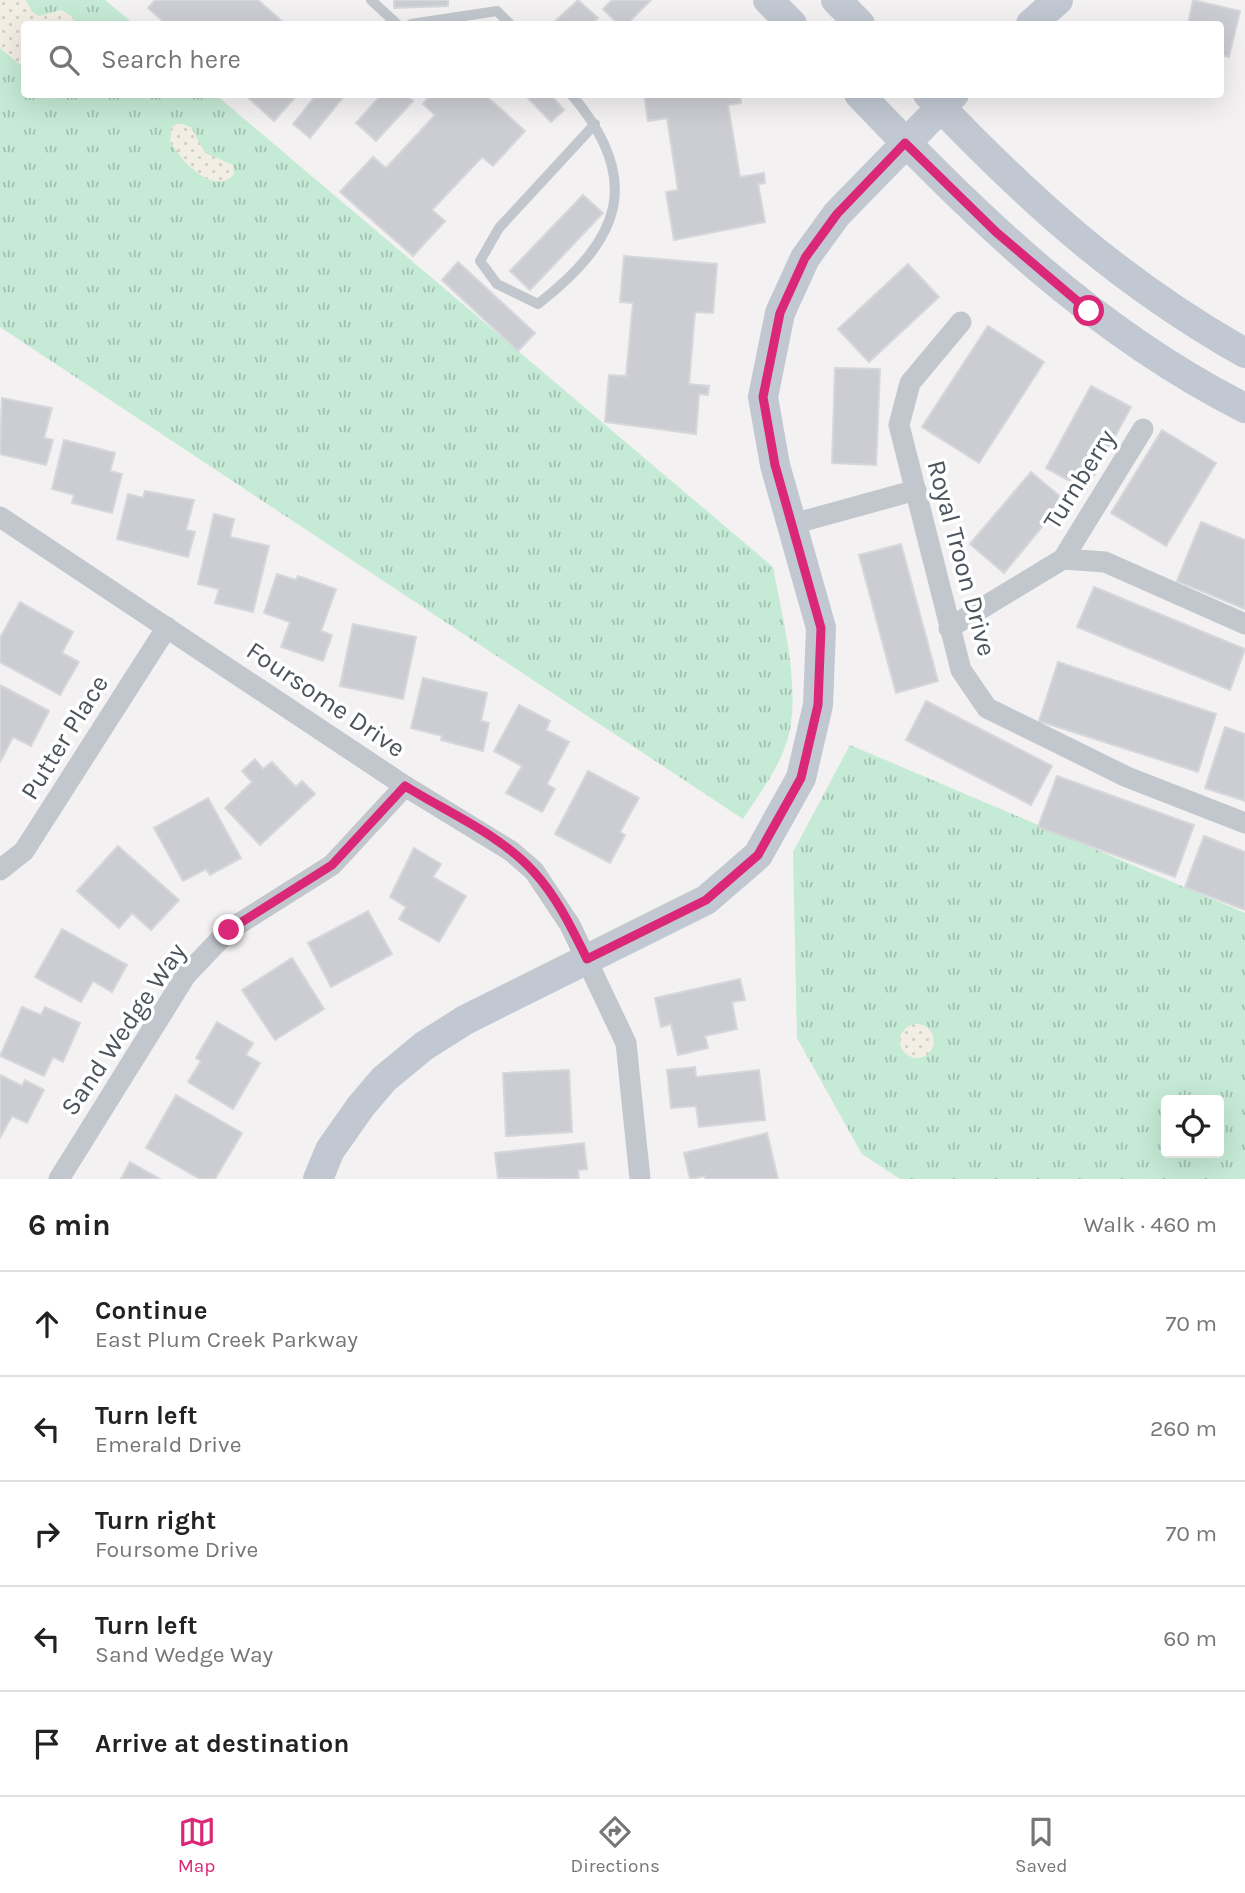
<!DOCTYPE html>
<html lang="en">
<head>
<meta charset="utf-8">
<style>
  body { margin:0; font-family:Karla,sans-serif; background:#f6f6f6; color:#222 }
  .controls { position:absolute; right:21px; bottom:21px; display:grid; overflow:hidden; border-radius:7px; box-shadow:0 7px 28px #0002 }
  .controls button { width:63px; height:63px; display:grid; place-items:center; padding:0; border:0; border-bottom:2px solid #e0e0e0; background:#fff; color:#222; font:35px sans-serif }
  .stop { position:absolute; width:21px; height:21px; margin:-16px; border:5px solid #db2777; border-radius:50%; background:#fff }
  .stop.end { background:#db2777; border-color:#fff; box-shadow:0 2px 7px #0008 }
  .list { margin:0; padding:0; list-style:none }
  h2 { display:flex; justify-content:space-between; align-items:center; height:91px; margin:0; padding:0 28px; font-size:30px }
  h2 small { font-size:23px; font-weight:400; color:#767676 }
  .list li { display:grid; grid-template-columns:46px 1fr auto; gap:21px; align-items:center; box-sizing:border-box; height:105px; padding:0 28px; border-top:2px solid #e0e0e0 }
  .list b { display:block; font-size:26px; white-space:nowrap }
  .list p { margin:0; font-size:23px; white-space:nowrap; color:#767676 }
  .list em { font-size:23px; font-style:normal; color:#767676 }
  .icon { flex:none; width:38px; height:38px; fill:none; stroke:currentColor; stroke-width:2; stroke-linecap:round; stroke-linejoin:round }
  .map { position:relative; flex:none; width:1245px; height:1179px; overflow:hidden }
  .search { position:absolute; background:#fff; box-shadow:0 7px 28px #0002; left:21px; right:21px; top:21px; height:77px; display:flex; align-items:center; gap:18px; box-sizing:border-box; padding:0 24px; border-radius:7px; color:#767676; font-size:26px }
  .sheet { height:616px; background:#fff }
  nav { display:flex; justify-content:space-around; align-items:center; box-sizing:border-box; height:98px; border-top:2px solid #e0e0e0; background:#fff; font-size:19px; color:#767676 }
  nav a { display:grid; justify-items:center; gap:4px }
  nav .on { color:#db2777 }
  .map>svg:first-child { display:block }
</style>
</head>
<body>
<div class="map">
<svg width="1245" height="1179" viewBox="0 0 1245 1179">
  <defs>
    <pattern id="grass-tufts" width="24" height="20" patternUnits="userSpaceOnUse" patternTransform="scale(1.75)"><rect width="24" height="20" fill="#c5ead5"/><path d="M3 7l-1-3M5 7V3M7 7l1-3M15 17l-1-3M17 17v-4M19 17l1-3" fill="none" stroke="#a2c0b0"/></pattern>
    <pattern id="sand-dots" width="8" height="8" patternUnits="userSpaceOnUse" patternTransform="scale(1.75)"><rect width="8" height="8" fill="#f2eee4"/><path d="M2 2h.1M6 6h.1" fill="none" stroke="#d1cec6" stroke-width="1.8" stroke-linecap="round"/></pattern>
  </defs>
  <rect width="100%" height="100%" fill="#f3f1f1"/>
  <path fill="url(#grass-tufts)" fill-rule="evenodd" d="M0,0H105L134,24H24V94L216,95L773,567C782,616 799,679 790,729C784,762 761,791 743,819L0,327Z
    M850,745L1245,913V1179H900L862,1154L797,1038L793,852ZM1166,1100H1219V1153H1166Z"/>
  <path fill="url(#sand-dots)" d="M0,0H26L32,12L39,16L61,10L73,17L74,24H24V68L0,48Z
    M179,123L191,127L205,153L233,165L234,174C215,198 178,159 170,140L172,127Z
    M900 1041a17 17 0 1 1 34 0a17 17 0 1 1-34 0Z"/>
  <path fill="#cbcdd2" stroke="#d5d7db" stroke-width="2" d="M155,0H258L285,24H166L148,8Z
    M394,0H448V6L394,8Z
    M578,0L598,18L591,24H552Z
    M612,0H651L627,24H618L603,9Z
    M1193,0L1240,11L1229,57L1220,55V24H1188Z
    M244,94H298L274,121Z
    M317,94L344,96L310,138L293,124Z
    M382,94H405L413,101L376,141L356,123Z
    M431,94H484L525,131L493,166L482,157L432,210L445,221L413,256L340,192L373,157L386,168L435,115L423,104Z
    M524,94H550L564,110L551,122Z
    M644,94H740L741,103L728,105L740,177L764,173L765,183L758,184L765,222L674,240L666,192L678,190L667,118L648,121Z
    M583,195L603,213L530,290L510,271Z
    M624,256L717,264L713,313L695,312L689,384L709,386L708,395L699,394L696,434L605,422L609,375L626,376L633,303L620,302Z
    M458,262L535,333L518,351L442,280Z
    M908,264L939,297L869,362L838,329Z
    M988,326L1044,362L979,463L922,427Z
    M835,368L880,369L876,465L832,463Z
    M1091,386L1131,407L1086,490L1046,468Z
    M2,398L52,408L44,438L53,440L46,465L0,454Z
    M1162,430L1216,463L1166,546L1111,513Z
    M64,440L115,453L110,471L122,474L112,513L72,503L74,495L52,489Z
    M1031,472L1064,500L1004,573L970,544Z
    M145,491L194,500L186,530L195,532L188,557L117,539L128,494L143,498Z
    M214,514L234,519L230,537L269,546L253,612L215,603L219,589L198,584Z
    M1201,522L1245,540V609L1177,581Z
    M901,544L938,681L896,693L859,555Z
    M277,574L296,580L298,576L336,589L321,631L332,635L323,661L281,647L290,622L264,613Z
    M1094,587L1245,649L1230,690L1077,627Z
    M20,602L73,632L62,653L79,662L60,695L0,662V638Z
    M353,624L416,637L403,699L340,686Z
    M1058,662L1216,714L1198,772L1039,721Z
    M423,678L487,693L481,721L489,723L483,751L441,740L442,736L411,728Z
    M0,685L49,711L31,746L13,737L0,762Z
    M926,701L1052,766L1031,805L906,740Z
    M519,705L550,721L546,730L569,742L547,784L555,789L542,812L506,793L522,766L494,751Z
    M1225,727L1245,734V801L1205,788Z
    M255,759L263,769L272,762L296,787L302,781L315,794L260,845L225,808L252,782L242,771Z
    M588,771L639,798L620,832L625,835L610,863L555,834Z
    M1057,776L1194,825L1175,877L1038,827Z
    M208,798L241,858L210,875L206,869L183,881L154,828Z
    M1204,836L1245,852V910L1185,887Z
    M118,846L179,900L151,930L132,913L119,928L77,891Z
    M414,848L441,864L433,877L466,896L439,942L399,919L406,907L390,897Z
    M368,911L392,954L331,987L308,943Z
    M62,929L127,965L112,992L93,981L81,1002L35,977Z
    M292,958L324,1009L275,1040L242,990Z
    M740,979L745,1000L732,1002L737,1029L705,1036L708,1048L678,1055L671,1024L661,1027L655,998Z
    M22,1007L41,1015L45,1007L80,1023L63,1062L53,1057L44,1076L0,1056Z
    M217,1022L253,1043L246,1055L260,1063L233,1109L188,1082L201,1061L196,1058Z
    M695,1067L696,1077L759,1070L765,1120L699,1127L696,1106L671,1108L667,1070Z
    M569,1070L572,1132L506,1136L503,1073Z
    M0,1075L22,1086L25,1080L44,1090L27,1123L12,1116L0,1138Z
    M176,1095L242,1133L215,1179H200L146,1148Z
    M767,1133L778,1179H705V1176L690,1179L684,1153Z
    M584,1143L587,1169L578,1170L579,1179L498,1178L495,1153Z
    M130,1162L160,1179H121Z"/>
  <g fill="none" stroke-linecap="round" stroke-linejoin="round">
    <path stroke="#c1c7cd" stroke-width="10" d="M371,0L397,24
      M411,24L497,11L510,24
      M571,94C645,181 620,240 538,304L497,284L480,261L499,228L595,124"/>
    <path stroke="#c1c7cd" stroke-width="21" d="M961,322L910,383L899,425L961,670L987,708L1127,777L1245,823
      M0,517L405,786L511,851L534,871L570,925L626,1043L640,1179
      M793,524L916,490
      M1063,559L1143,429
      M949,628L1063,559L1105,562L1245,624
      M0,870L24,851L167,627
      M59,1179L186,975L229,930L332,865L405,786"/>
    <path stroke="#c1c8d2" stroke-width="30" d="M768,0L792,24
      M836,0L860,24
      M1031,24L1058,0
      M859,94C974,215 1094,332 1245,408
      M928,94C1027,198 1119,282 1245,353
      M318,1179L330,1150L361,1106L384,1079L424,1046L465,1020L706,900L758,855L801,778L818,705L821,628L775,465L763,397L780,313L805,258L837,214L954,94"/>
  </g>
  <g fill="none" stroke-linecap="round" stroke-linejoin="round">
    <path stroke="#db2777" stroke-width="9" d="M229,930L332,865L405,786C447,812 501,835 534,872C557,897 572,929 587,959L706,900L758,855L801,778L818,705L821,628L775,465L763,397L780,313L805,258L837,214L905,143L996,232L1089,311"/>
  </g>
  <g text-anchor="middle" stroke-width="7" stroke-linejoin="round" paint-order="stroke">
    <g font-size="26" fill="#4b535c" stroke="#fff">
      <text transform="translate(1079 479) rotate(-58)" y="9">Turnberry</text>
      <text transform="translate(962 558) rotate(75)" y="9">Royal Troon Drive</text>
      <text transform="translate(326 699) rotate(34)" y="9">Foursome Drive</text>
      <text transform="translate(64 737) rotate(-58)" y="9">Putter Place</text>
      <text transform="translate(123 1029) rotate(-56)" y="9">Sand Wedge Way</text>
    </g>
  </g>
</svg>
<div class="controls">
<button><svg class="icon" aria-label="locate" viewBox="0 0 24 24"><circle cx="12" cy="12" r="6"/><path d="M12 2v4M12 18v4M2 12h4M18 12h4"/></svg></button>
</div>
<div class="stop" style="left:1089px;top:311px"></div>
<div class="stop end" style="left:229px;top:930px"></div>
<div class="search"><svg class="icon" aria-label="search" viewBox="0 0 24 24"><circle cx="10" cy="10" r="6"/><path d="M15 15l6 6"/></svg>Search here</div>
</div>
<section class="sheet">
<h2>6 min<small>Walk · 460 m</small></h2>
<ul class="list">
<li><svg class="icon" aria-label="ahead" viewBox="0 0 24 24"><path d="M12 20V5M6 11l6-6 6 6"/></svg><div><b>Continue</b><p>East Plum Creek Parkway</p></div><em>70 m</em></li>
<li><svg class="icon" aria-label="left" viewBox="0 0 24 24"><path d="M17 20v-9H6M10 6l-5 5 5 5"/></svg><div><b>Turn left</b><p>Emerald Drive</p></div><em>260 m</em></li>
<li><svg class="icon" aria-label="right" viewBox="0 0 24 24"><path d="M7 20v-9h11M14 6l5 5-5 5"/></svg><div><b>Turn right</b><p>Foursome Drive</p></div><em>70 m</em></li>
<li><svg class="icon" aria-label="left" viewBox="0 0 24 24"><path d="M17 20v-9H6M10 6l-5 5 5 5"/></svg><div><b>Turn left</b><p>Sand Wedge Way</p></div><em>60 m</em></li>
<li><svg class="icon" aria-label="arrive" viewBox="0 0 24 24"><path d="M6 21V4h12l-3 4 3 4H6"/></svg><div><b>Arrive at destination</b></div></li>
</ul>
</section>
<nav>
<a class="on"><svg class="icon" aria-label="map" viewBox="0 0 24 24"><path d="M3 6l6-2 6 2 6-2v14l-6 2-6-2-6 2zM9 4v14M15 6v14"/></svg>Map</a>
<a><svg class="icon" aria-label="directions" viewBox="0 0 24 24"><path d="M12 3l9 9-9 9-9-9zM9 14v-3h6M13 9l2 2-2 2"/></svg>Directions</a>
<a><svg class="icon" aria-label="saved" viewBox="0 0 24 24"><path d="M7 4h10v16l-5-4-5 4z"/></svg>Saved</a>
</nav>
</body>
</html>
